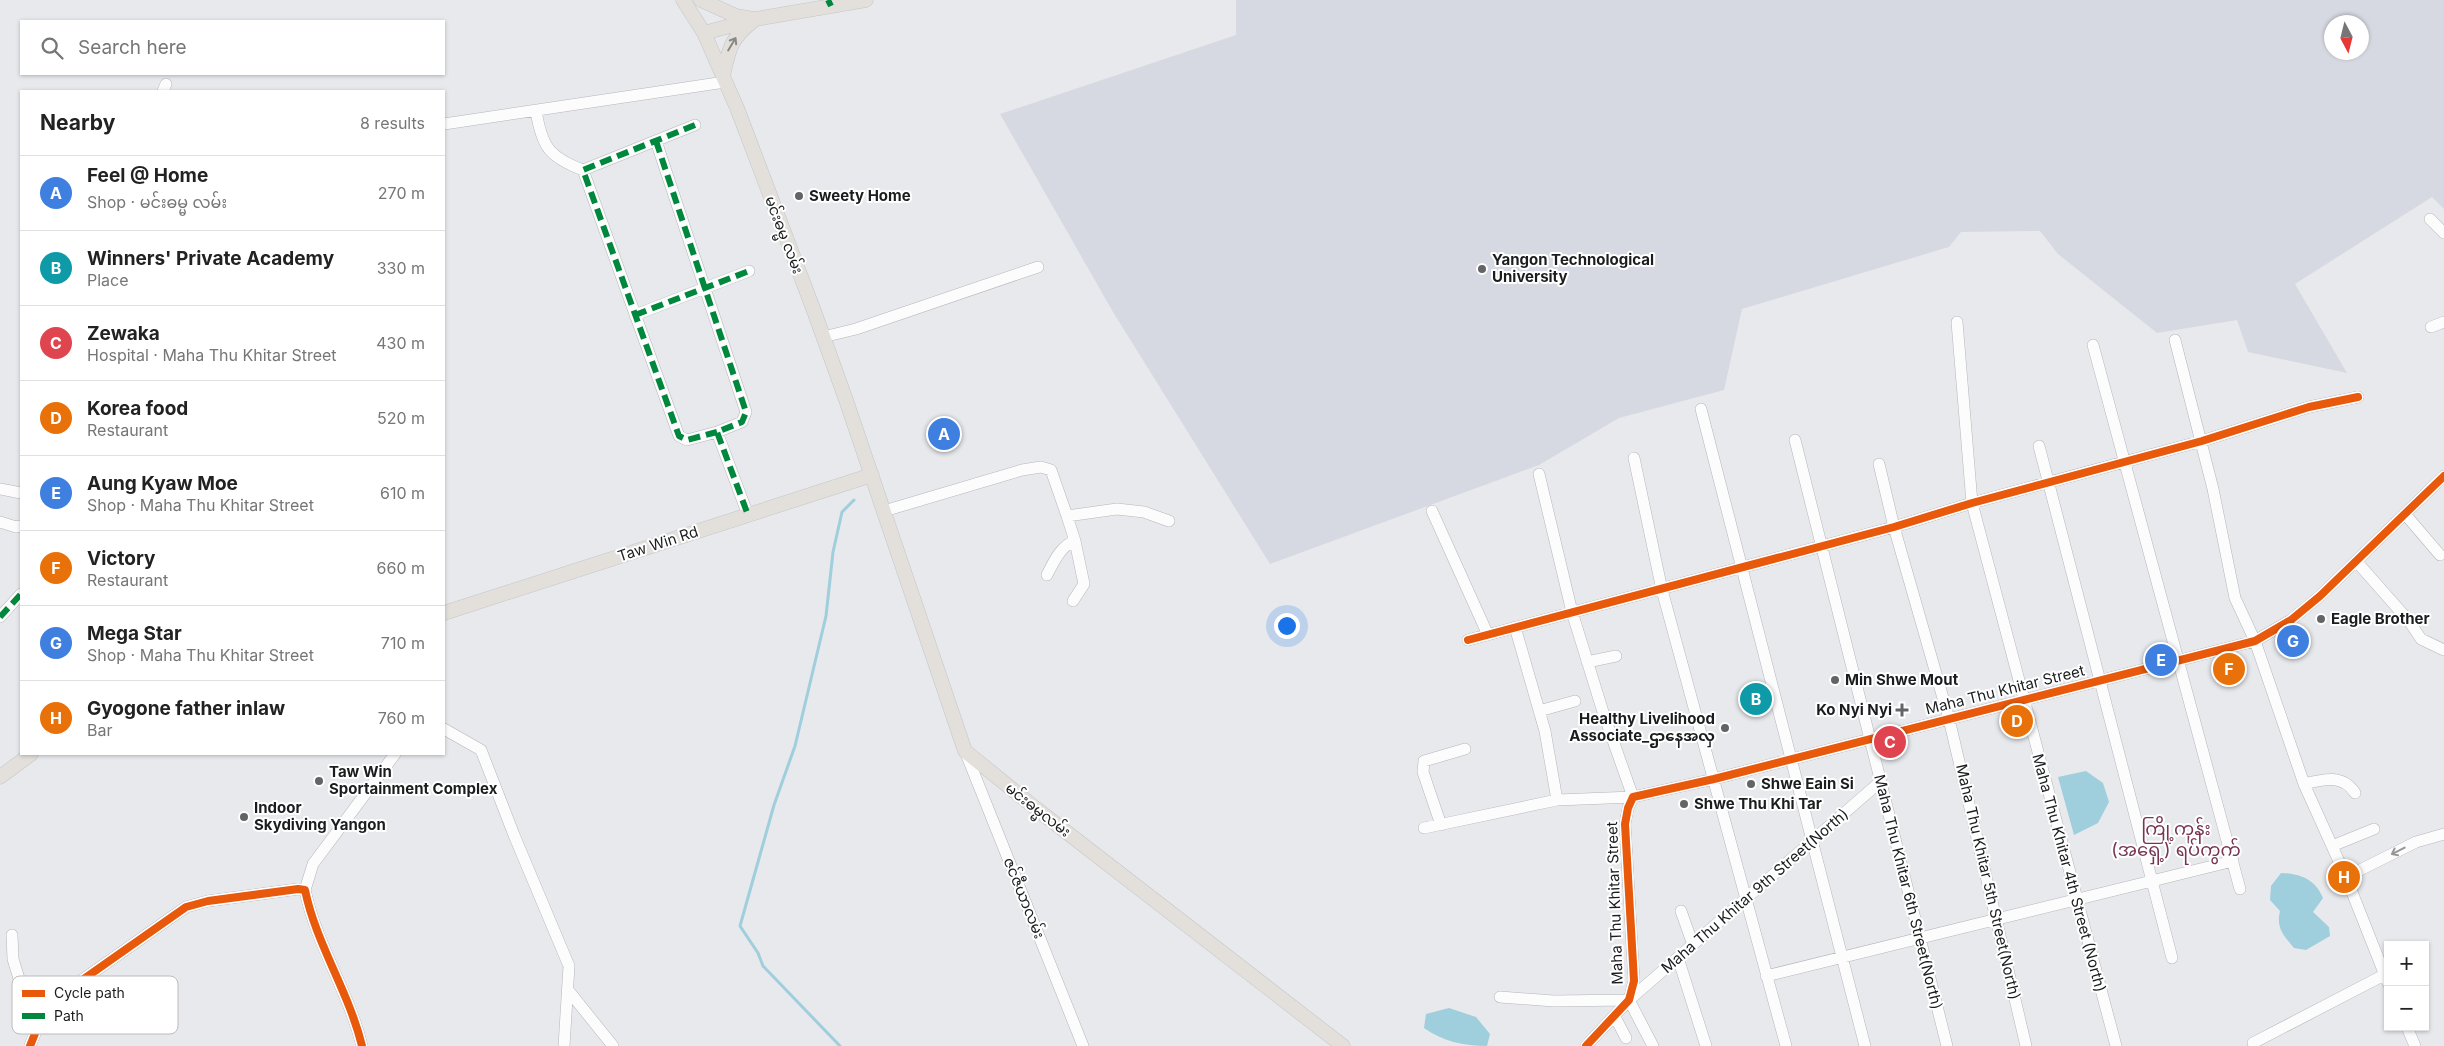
<!DOCTYPE html>
<html lang="en">
<head>
<meta charset="utf-8">
<style>
  body { margin:0; font-family:Inter,"Noto Sans Myanmar",sans-serif; background:#f6f6f6; color:#222 }
  .controls { position:absolute; right:15px; bottom:15px; display:grid; overflow:hidden; border-radius:0px; box-shadow:0 1px 4px #0004 }
  .controls button { width:45px; height:45px; display:grid; place-items:center; padding:0; border:0; border-bottom:1px solid #e0e0e0; background:#fff; color:#222; font:25px sans-serif }
  .compass { position:absolute; left:2324px; top:15px; width:45px; height:45px; border-radius:50%; background:#fff; box-shadow:0 1px 4px #0004; rotate:173deg }
  .you { position:absolute; left:1286px; top:625px; width:18px; height:18px; margin:-12px; border:4px solid #fff; border-radius:50%; background:#1a73e8; box-shadow:0 0 0 8px #1a73e833 }
  .badge { display:grid; place-items:center; width:32px; height:32px; border-radius:50%; background:#b45309; color:#fff; font-size:16px; font-weight:700 }
  .pin { position:absolute; translate:-50% -50%; border:2px solid #fff; box-shadow:0 1px 5px #0006 }
  .list { margin:0; padding:0; list-style:none }
  h2 { display:flex; justify-content:space-between; align-items:center; height:65px; margin:0; padding:0 20px; font-size:21px }
  h2 small { font-size:16px; font-weight:400; color:#767676 }
  .list li { display:grid; grid-template-columns:32px 1fr auto; gap:15px; align-items:center; box-sizing:border-box; height:75px; padding:0 20px; border-top:1px solid #e0e0e0 }
  .list b { display:block; font-size:19px; white-space:nowrap }
  .list p { margin:0; font-size:16px; white-space:nowrap; color:#767676 }
  .list em { font-size:16px; font-style:normal; color:#767676 }
  .icon { flex:none; width:28px; height:28px; fill:none; stroke:currentColor; stroke-width:2; stroke-linecap:round; stroke-linejoin:round }
  .map { position:relative; flex:none; width:2444px; height:1046px; overflow:hidden }
  .search { position:absolute; background:#fff; box-shadow:0 1px 4px #0004; left:20px; top:20px; width:425px; height:55px; display:flex; align-items:center; gap:12px; box-sizing:border-box; padding:0 18px; border-radius:0px; color:#767676; font-size:19px }
  .panel { position:absolute; background:#fff; box-shadow:0 1px 4px #0004; left:20px; top:90px; width:425px; height:665px; border-radius:0px }
  .map>svg:first-child { display:block }
</style>
</head>
<body>
<div class="map">
<svg width="2444" height="1046" viewBox="0 0 2444 1046">
  <rect width="100%" height="100%" fill="#e8e9ed"/>
  <path fill="#d7d9e2" fill-rule="evenodd" d="M1236,0H2444V209L2432,197L2295,284L2347,373L2248,352L2237,320L2157,333L2058,254L2040,231L1961,232L1949,247L1742,309L1724,390L1619,418L1539,465L1270,564L1113,312L1000,114L1236,35ZM2332,22H2362V52H2332Z"/>
  <path fill="#9fcedc" d="M2086,771L2103,783L2109,802L2098,823L2074,835L2058,777Z
    M2281,873C2301,874 2315,879 2323,898L2313,912L2329,927L2330,936L2306,950L2294,948C2283,935 2276,928 2280,911L2270,900L2271,886Z
    M1449,1008L1476,1017L1490,1034L1487,1046C1464,1046 1442,1041 1424,1028L1426,1014Z"/>
  <g fill="none" stroke-linecap="round" stroke-linejoin="round">
    <path stroke="#9fcedc" stroke-width="3" d="M840,1046L763,966L758,953L740,926L774,805L795,746L826,616L833,552L842,512L854,500"/>
    <g stroke="#b5b6b9" stroke-width="12">
      <path id="minor" d="M163,91L166,84
        M536,111C542,147 549,157 583,170L695,125
        M444,124L725,82
        M656,141L746,412L742,422L717,432L748,515
        M583,170L679,436L687,440L717,432
        M2430,219L2444,233
        M635,315L749,271
        M1957,322L1972,503L2116,1046
        M2431,327L2444,322
        M823,337L856,329L1038,267
        M2175,340L2213,489L2235,598L2255,641L2304,784L2346,877L2388,983
        M2093,345L2240,889
        M1701,409L1865,1046
        M1795,440L1947,1046
        M2039,446L2172,958
        M1634,458L1662,590L1786,1046
        M1879,464L1894,527L1949,719L2026,1046
        M0,489L21,493
        M884,511L1022,470L1041,467L1051,470L1067,516L1117,509L1144,512L1169,521
        M1432,511L1488,635
        M2405,514L2440,555
        M0,522L16,527L21,526
        M2356,561L2409,621L2421,639L2444,650
        M1047,575C1053,563 1061,545 1075,541L1067,516
        M1073,601L1084,584L1075,541
        M0,617L21,594
        M1515,627L1545,731L1557,800
        M1468,640L1894,527L1972,503L2202,441L2309,407L2358,397
        M1587,662L1616,656
        M1539,711L1575,701
        M444,729L481,750L514,835L569,966L564,1046
        M965,751L1083,1046
        M2304,784C2324,779 2343,774 2355,793
        M1441,825L1423,772L1424,761L1465,749
        M1424,828L1557,800L1633,797L1603,712L1572,612L1539,474
        M2332,846L2374,829
        M2346,877L2416,842L2444,834
        M305,890L313,864L395,754
        M1681,911L1693,945
        M12,935L13,959L20,982L50,1010
        M1678,958L1706,1046
        M1766,976L2233,861
        M568,990L613,1046
        M1500,997L1554,1001L1629,1000
        M1629,1000L1880,782
        M1629,1000L1653,1046
        M1615,1017L1626,1038
        M2407,1027L2415,1046
        M2253,1043L2384,975
        M30,1046L40,1021L68,990L186,907L208,901L298,889L305,890C316,944 349,992 362,1046
        M1586,1046L1629,1000L1634,981L1625,824L1628,808L1633,797L1714,779L2255,641L2291,620L2320,596L2444,476"/>
    </g>
    <g stroke="#c5c5c7" stroke-width="15">
      <path id="major" d="M683,0L704,33L737,108L814,311L846,400L965,751L1034,807L1343,1046
        M701,0L736,16L753,19
        M704,33L756,19L866,0
        M723,76C729,49 730,39 753,21
        M444,613L872,475
        M0,777L31,754"/>
    </g>
    <use href="#minor" stroke="#fcfcfc" stroke-width="11"/>
    <use href="#major" stroke="#e3e0dc" stroke-width="14"/>
    <path stroke="#00873e" stroke-width="6" stroke-dasharray="12 6" stroke-linecap="butt" d="M828,0L831,6
      M695,125L583,170L679,436L687,440L717,432
      M656,141L746,412L742,422L717,432L748,515
      M635,315L749,271
      M0,617L21,594"/>
    <g stroke="#fff" stroke-width="11">
      <path id="cycleway" d="M1468,640L1894,527L1972,503L2202,441L2309,407L2358,397
        M30,1046L40,1021L68,990L186,907L208,901L298,889L305,890C316,944 349,992 362,1046
        M1586,1046L1629,1000L1634,981L1625,824L1628,808L1633,797L1714,779L2255,641L2291,620L2320,596L2444,476"/>
    </g>
    <use href="#cycleway" stroke="#e8590c" stroke-width="8"/>
  </g>
  <defs><path id="oneway-shaft" d="M-6 0H5M1.5-3L5.5 0L1.5 3" fill="none" stroke-width="1.6" stroke-linecap="round" stroke-linejoin="round" transform="scale(1.25)"/></defs>
  <use stroke="#898886" href="#oneway-shaft" transform="translate(732 44) rotate(-59)"/>
  <use stroke="#979798" href="#oneway-shaft" transform="translate(2398 851) rotate(153)"/>
  <g fill="#636466" stroke="#fff" stroke-width="2">
    <circle cx="799" cy="196" r="5"/>
    <circle cx="1482" cy="269" r="5"/>
    <circle cx="2321" cy="619" r="5"/>
    <circle cx="1835" cy="680" r="5"/>
    <path d="M1899.5 702.5h5v5h5v5h-5v5h-5v-5h-5v-5h5z"/>
    <circle cx="1725" cy="728" r="5"/>
    <circle cx="319" cy="781" r="5"/>
    <circle cx="1751" cy="784" r="5"/>
    <circle cx="1684" cy="804" r="5"/>
    <circle cx="244" cy="817" r="5"/>
  </g>
  <g text-anchor="middle" stroke-width="4" stroke-linejoin="round" paint-order="stroke">
    <g font-size="15" font-weight="bold" fill="#1b1c1e" stroke="#fff" text-anchor="start">
      <text x="809" y="201">Sweety Home</text>
      <text x="1492" y="265">Yangon Technological<tspan x="1492" dy="17">University</tspan></text>
      <text x="2331" y="624">Eagle Brother</text>
      <text x="1845" y="685">Min Shwe Mout</text>
      <text x="1892" y="715" text-anchor="end">Ko Nyi Nyi</text>
      <text x="1715" y="724" text-anchor="end">Healthy Livelihood<tspan x="1715" dy="17">Associate_ဌာနေအလှ</tspan></text>
      <text x="329" y="777">Taw Win<tspan x="329" dy="17">Sportainment Complex</tspan></text>
      <text x="1761" y="789">Shwe Eain Si</text>
      <text x="1694" y="809">Shwe Thu Khi Tar</text>
      <text x="254" y="813">Indoor<tspan x="254" dy="17">Skydiving Yangon</tspan></text>
    </g>
    <g font-size="15" fill="#1b1c1e" stroke="#fff">
      <text transform="translate(784 235) rotate(69)" y="5">မင်းဓမ္မ လမ်း</text>
      <text transform="translate(658 544) rotate(-18)" y="5">Taw Win Rd</text>
      <text transform="translate(2005 690) rotate(-14)" y="5">Maha Thu Khitar Street</text>
      <text transform="translate(1038 810) rotate(38)" y="5">မင်းဓမ္မလမ်း</text>
      <text transform="translate(2069 873) rotate(75)" y="5">Maha Thu Khitar 4th Street (North)</text>
      <text transform="translate(1988 882) rotate(77)" y="5">Maha Thu Khitar 5th Street(North)</text>
      <text transform="translate(1755 891) rotate(-41)" y="5">Maha Thu Khitar 9th Street(North)</text>
      <text transform="translate(1908 892) rotate(76)" y="5">Maha Thu Khitar 6th Street(North)</text>
      <text transform="translate(1024 898) rotate(68)" y="5">ဇင်ဇီယာလမ်း</text>
      <text transform="translate(1615 903) rotate(-92)" y="5">Maha Thu Khitar Street</text>
    </g>
    <g font-size="18" fill="#773453" stroke="#fff">
      <text x="2176" y="835">ကြို့ကုန်း<tspan x="2176" dy="21">(အရှေ့) ရပ်ကွက်</tspan></text>
    </g>
  </g>
  <rect x="12" y="976" width="166" height="58" rx="8" fill="#fff" stroke="#bbbbbc" stroke-width="1"/>
  <rect x="22" y="990" width="23" height="7" fill="#e8590c"/>
  <rect x="22" y="1013" width="23" height="6" fill="#00873e"/>
  <g font-size="14" fill="#1b1c1e">
    <text x="54" y="998">Cycle path</text>
    <text x="54" y="1021">Path</text>
  </g>
</svg>
<div class="controls">
<button>+</button>
<button>−</button>
</div>
<svg class="compass" viewBox="-18 -18 36 36"><path d="M0-13l5 13h-10z" fill="#e53935"/><path d="M0 13l5-13h-10z" fill="#767676"/></svg>
<div class="you"></div>
<div class="pin badge" style="left:944px;top:434px;background:#3f7fe0">A</div>
<div class="pin badge" style="left:1756px;top:699px;background:#0f9aa8">B</div>
<div class="pin badge" style="left:1890px;top:742px;background:#e0444e">C</div>
<div class="pin badge" style="left:2017px;top:721px;background:#e8710a">D</div>
<div class="pin badge" style="left:2161px;top:660px;background:#3f7fe0">E</div>
<div class="pin badge" style="left:2229px;top:669px;background:#e8710a">F</div>
<div class="pin badge" style="left:2293px;top:641px;background:#3f7fe0">G</div>
<div class="pin badge" style="left:2344px;top:877px;background:#e8710a">H</div>
<div class="search"><svg class="icon" aria-label="search" viewBox="0 0 24 24"><circle cx="10" cy="10" r="6"/><path d="M15 15l6 6"/></svg>Search here</div>
<section class="panel">
<h2>Nearby<small>8 results</small></h2>
<ul class="list">
<li><span class="badge" style="background:#3f7fe0">A</span><div><b>Feel @ Home</b><p>Shop · မင်းဓမ္မ လမ်း</p></div><em>270 m</em></li>
<li><span class="badge" style="background:#0f9aa8">B</span><div><b>Winners' Private Academy</b><p>Place</p></div><em>330 m</em></li>
<li><span class="badge" style="background:#e0444e">C</span><div><b>Zewaka</b><p>Hospital · Maha Thu Khitar Street</p></div><em>430 m</em></li>
<li><span class="badge" style="background:#e8710a">D</span><div><b>Korea food</b><p>Restaurant</p></div><em>520 m</em></li>
<li><span class="badge" style="background:#3f7fe0">E</span><div><b>Aung Kyaw Moe</b><p>Shop · Maha Thu Khitar Street</p></div><em>610 m</em></li>
<li><span class="badge" style="background:#e8710a">F</span><div><b>Victory</b><p>Restaurant</p></div><em>660 m</em></li>
<li><span class="badge" style="background:#3f7fe0">G</span><div><b>Mega Star</b><p>Shop · Maha Thu Khitar Street</p></div><em>710 m</em></li>
<li><span class="badge" style="background:#e8710a">H</span><div><b>Gyogone father inlaw</b><p>Bar</p></div><em>760 m</em></li>
</ul>
</section>
</div>
</body>
</html>
